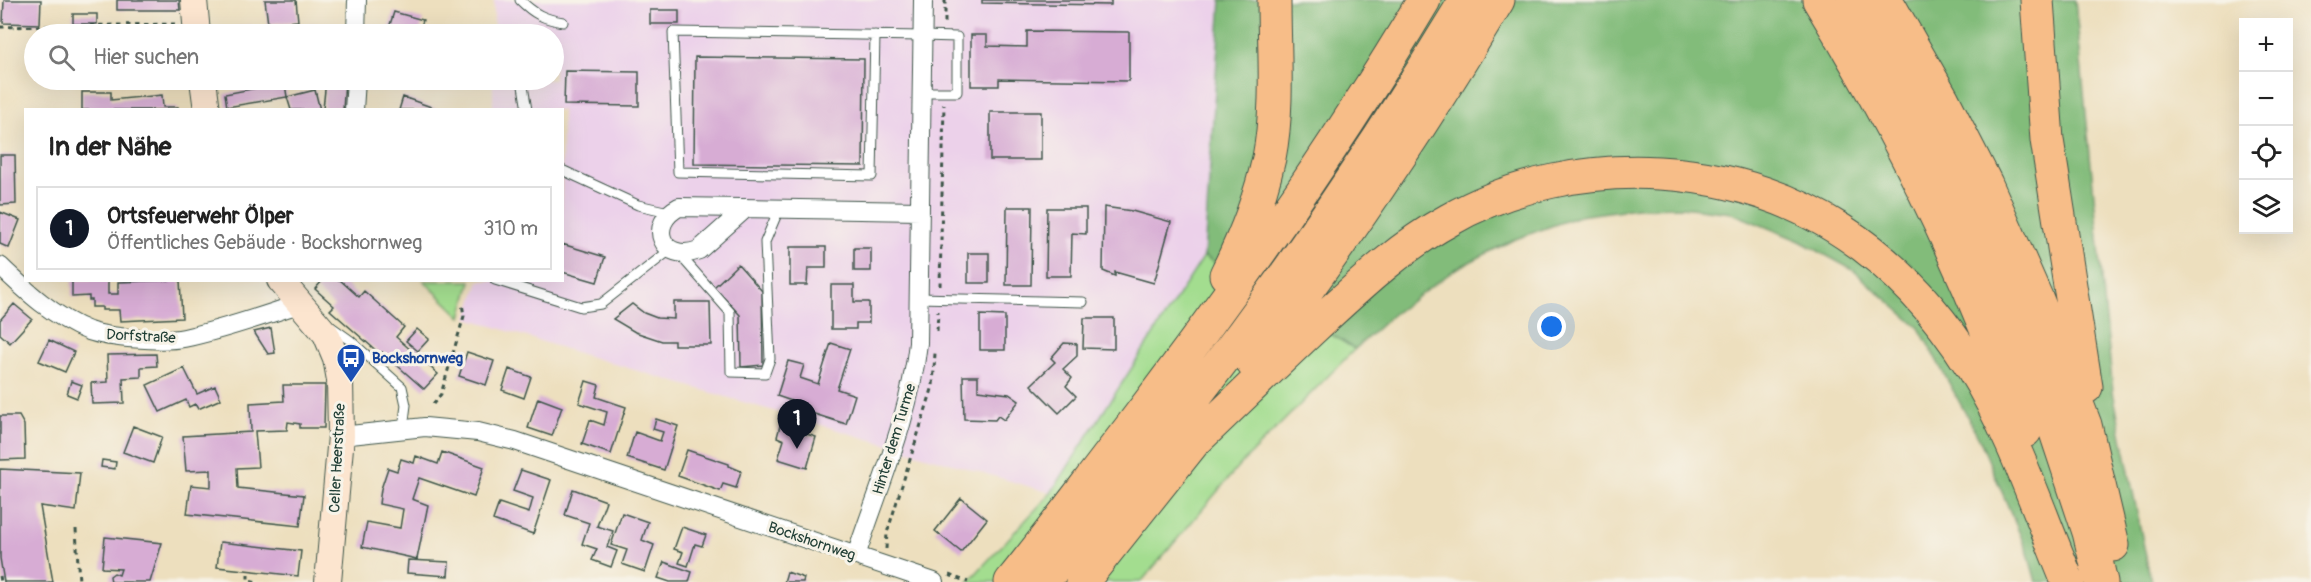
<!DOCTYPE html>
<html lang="de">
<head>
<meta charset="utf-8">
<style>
  body { margin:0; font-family:Pangolin,sans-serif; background:#f6f6f6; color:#222 }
  .controls { position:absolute; right:18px; top:18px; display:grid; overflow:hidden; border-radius:0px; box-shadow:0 6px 24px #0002 }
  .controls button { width:54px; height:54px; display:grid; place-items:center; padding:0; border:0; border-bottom:2px solid #e0e0e0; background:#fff; color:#222; font:30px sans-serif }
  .you { position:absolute; left:1552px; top:327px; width:21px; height:21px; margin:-15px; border:4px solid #fff; border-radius:50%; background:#1a73e8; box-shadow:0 0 0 9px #1a73e833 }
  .badge { display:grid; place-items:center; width:39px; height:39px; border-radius:50%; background:#111827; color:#fff; font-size:20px; font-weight:700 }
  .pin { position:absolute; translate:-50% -50px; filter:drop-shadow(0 2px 3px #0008) }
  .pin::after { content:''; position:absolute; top:32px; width:21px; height:18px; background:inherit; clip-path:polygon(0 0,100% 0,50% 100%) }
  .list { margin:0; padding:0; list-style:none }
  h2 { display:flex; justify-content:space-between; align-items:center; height:78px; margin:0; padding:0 24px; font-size:26px }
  h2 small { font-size:20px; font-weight:400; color:#767676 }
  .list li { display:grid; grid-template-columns:39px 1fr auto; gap:18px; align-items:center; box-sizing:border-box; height:84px; margin:0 12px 12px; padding:0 12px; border:2px solid #e0e0e0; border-radius:0px }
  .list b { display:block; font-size:22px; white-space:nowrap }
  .list p { margin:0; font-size:20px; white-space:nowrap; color:#767676 }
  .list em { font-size:20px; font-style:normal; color:#767676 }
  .icon { flex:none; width:33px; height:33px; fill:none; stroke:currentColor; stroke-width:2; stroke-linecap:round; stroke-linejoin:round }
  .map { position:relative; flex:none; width:2311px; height:582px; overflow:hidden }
  .search { position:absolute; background:#fff; box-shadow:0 6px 24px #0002; left:24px; top:24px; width:540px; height:66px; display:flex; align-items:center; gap:15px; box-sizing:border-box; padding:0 21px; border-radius:33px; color:#767676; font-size:22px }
  .panel { position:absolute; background:#fff; box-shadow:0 6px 24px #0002; left:24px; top:108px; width:540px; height:174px; border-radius:0px }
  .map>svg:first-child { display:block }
</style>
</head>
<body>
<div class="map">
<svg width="2311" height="582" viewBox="0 0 2311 582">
  <rect width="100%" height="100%" fill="#f7f3e8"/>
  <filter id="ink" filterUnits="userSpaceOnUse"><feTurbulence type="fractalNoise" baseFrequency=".0167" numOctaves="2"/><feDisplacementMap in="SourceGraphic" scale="12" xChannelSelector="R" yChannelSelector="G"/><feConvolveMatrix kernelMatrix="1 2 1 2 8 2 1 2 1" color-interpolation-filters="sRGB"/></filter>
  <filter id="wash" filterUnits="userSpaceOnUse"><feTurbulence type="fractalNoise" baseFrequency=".008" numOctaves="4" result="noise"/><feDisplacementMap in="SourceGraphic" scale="24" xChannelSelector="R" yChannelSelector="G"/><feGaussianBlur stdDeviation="1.35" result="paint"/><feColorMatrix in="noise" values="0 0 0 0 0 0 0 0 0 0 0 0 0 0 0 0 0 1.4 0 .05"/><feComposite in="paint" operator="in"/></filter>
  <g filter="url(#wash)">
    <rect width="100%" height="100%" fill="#eddfbe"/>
    <path fill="#ecd1ea" d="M494,0H1221L1204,256L1051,493L581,354L467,318L479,281L562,280V110L493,109V80H554V34H494Z"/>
    <path fill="#a3dd8f" stroke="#618d62" stroke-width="1.5" d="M1204,256L1355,349L1239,466L1141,582H968L1051,493Z
      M424,281H471L461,317Z"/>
    <path fill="#82bc7a" stroke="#507c57" stroke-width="1.5" d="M1221,0H2075L2113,392L2151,582H2036L2028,553L1979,438L1919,328L1853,270L1800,241L1732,213L1682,207L1637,208L1579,216L1513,240L1456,269L1392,315L1355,349L1204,256Z"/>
    <g id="blocks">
      <path fill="#d7acd4" d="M4,0H41L40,24L3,23Z
        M117,0H179L180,10H117Z
        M265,0H296L298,21L268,24Z
        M982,0H1111V5L982,3Z
        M650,10H679V24H650Z
        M394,12L423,20L419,34H387Z
        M73,14H97V24H73Z
        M315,23L317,34H285L284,27Z
        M251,25L253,34H219L218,30Z
        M183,28L184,34H109V29Z
        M1027,31L1129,32V81L999,79V86H971V35H987V46L1027,47Z
        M695,57L864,59L863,166L694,164Z
        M565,71L639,72V106L564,105Z
        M256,80H271L272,86L285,84L287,97L227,107L225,94L257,88Z
        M326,80H345L343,110L323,109Z
        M315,90L320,110H291L287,97Z
        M82,92H111V100L162,95L163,107H178V110H82Z
        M403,97L437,109V110H399Z
        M990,112H1041V160H990Z
        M0,155H15L16,204L0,205Z
        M1007,207H1032L1031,285H1006Z
        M1104,207L1132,211L1171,222L1154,283L1115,272V276L1103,271Z
        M1047,208H1086V234L1072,233L1071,276H1046Z
        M0,212L20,220L9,248L0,244Z
        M562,244L605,257L597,282L562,272Z
        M790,247H826V268H808L807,285H790Z
        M854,248H871V271H854Z
        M968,253H989V283H968Z
        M738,264L762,291L763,365L741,367L740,315L714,287Z
        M72,280H108V294H118V282L180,280L182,318L120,321L119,310H102V307H92V300H89V296L72,297Z
        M323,280H340L359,297L364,291L404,327L396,337L438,374L424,389L382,352L380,354L330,310L334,306L315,289Z
        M831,285H854V302H869V323H856V329H831Z
        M674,302H710L711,345H674V341H662L635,332L613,319L632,304L644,313L657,318L674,319Z
        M14,304L32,319L10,343L0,334V320Z
        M980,315L1005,316V350H980Z
        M1084,318H1114V349L1083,348Z
        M271,328L275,353L268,354L254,332Z
        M417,329L429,339L418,351L406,341Z
        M49,340L74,352L65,372L39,361Z
        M831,343L850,349L837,389L855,395L846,424L808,412L809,407L777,396L788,361L804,365L800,378L818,384Z
        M1064,343L1077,344V356L1063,369L1072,378L1066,386L1076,396L1059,413L1031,385L1055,362L1051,358Z
        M467,352L494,361L486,385L459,376Z
        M156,354L157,366L141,367V377L123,378L124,403L92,404L91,383L108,382L107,355Z
        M184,368L197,394L215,386L221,399L198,409L195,404L189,407L186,400L160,412L147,385Z
        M509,369L531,377L524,398L502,390Z
        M963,376H978V390L1009,394L1019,401L1004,420L998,416L995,420L964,419Z
        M71,381L82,385L77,398L67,394Z
        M586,381L599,385L596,397L626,407L611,454L582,444L590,420L604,425L607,412L579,403Z
        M283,385H325L324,428H300V424L288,422L287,430L255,431L258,467L237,468L238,488L304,495L300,526L187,514L191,485L211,487V470L186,471L183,436L251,432L250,403L284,401Z
        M538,398L562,407L552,436L528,428Z
        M0,416H19L24,425L25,459L0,460Z
        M656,419L678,426L664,470L627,458L635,432L660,441L663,432L653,429Z
        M781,422L792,425L791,429L816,437L807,468L778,459L784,440L777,437Z
        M133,426L162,437L153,463L123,452Z
        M687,450L729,464V466L741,471L736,488L723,484L720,491L678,476Z
        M442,452L484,467L474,497L419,478L412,499L428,505L417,559L362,547L367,522L400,528L403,509L379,504L381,489L388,468L397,471L401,459L414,463L416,456L438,464Z
        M102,460L116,462L115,469L101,467Z
        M0,469L80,473L76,511L40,506L53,582H4L0,558Z
        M521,470L551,480L533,534L493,520L499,503L529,513L533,498L513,491Z
        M573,489L606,501L597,526L613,531L607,547L617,551L611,567L592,560L597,549L582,544L589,523L565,515Z
        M961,498L987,519L961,552L935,531Z
        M622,513L648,522L642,540L654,545L645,572L622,564L627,550L611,545Z
        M682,527L706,535L702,546L695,544L688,566L679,563L683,552L674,549Z
        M105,537L162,543L150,582H111L110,576L114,573L119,575L121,569L102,568Z
        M220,542L301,551L298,576L217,567Z
        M408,560L449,562L448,576L407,573Z
        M664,562L692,572L689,582H670L658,578Z
        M787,572L804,578L803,582H784Z"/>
    </g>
  </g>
  <g filter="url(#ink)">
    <use href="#blocks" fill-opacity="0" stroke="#3e5549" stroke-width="1.5"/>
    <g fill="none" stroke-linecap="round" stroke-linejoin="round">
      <g stroke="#3e5549" stroke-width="11">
        <path id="service" d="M520,0C534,14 544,19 563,22
          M875,35L872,176L678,172L673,32L922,36L957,37V92H922
          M522,80L527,110
          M562,170L638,205L669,212
          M679,254L730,312L731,372L765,373L770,359L765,242L779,209
          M495,280L581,307L601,304L670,250
          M918,298L1083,302
          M330,326L351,341L402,387L406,405L403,428"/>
      </g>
      <g stroke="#3e5549" stroke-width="20">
        <path id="minor" d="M356,34L357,0
          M354,110L356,80
          M746,208L699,250C662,264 646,224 679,207L920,211
          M0,266C25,290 55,318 89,331C109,338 163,342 184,338C223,330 262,316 299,304
          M341,436L425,427L478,432L515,441L934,582
          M856,556C879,486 910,417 918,343L923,0"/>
      </g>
      <g stroke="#3e5549" stroke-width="28">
        <path id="secondary" d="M194,0L197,34
          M203,80L207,110
          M280,280L326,334L336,358L340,380L341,436L328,582"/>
      </g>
      <g stroke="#3e5549" stroke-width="35">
        <path id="motorway" d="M1819,0C1902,136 1972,280 2025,431
          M1853,0L1932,144L1993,272L2050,414L2089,532L2101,582
          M1886,0L1943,100L1986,184L2038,302L2085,425L2113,545
          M2037,0L2047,140L2086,387
          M1226,275C1245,237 1260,199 1269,158C1279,107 1274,52 1274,0
          M1253,363C1341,246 1423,126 1498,0
          M1196,440C1239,399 1281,358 1324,318C1362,283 1403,245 1449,220C1511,184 1588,169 1659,173C1797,181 1900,252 1972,367C2013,433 2038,510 2068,582
          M1011,582C1051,533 1089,481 1128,431C1234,292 1335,150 1424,0
          M1042,582C1200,402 1342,206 1466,0
          M1082,582L1208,424"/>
      </g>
      <path stroke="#3e5549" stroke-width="3" stroke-dasharray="4.5 4.5" stroke-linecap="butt" d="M945,0V25
        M0,27L175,24
        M940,286L944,104
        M937,331L938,311
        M433,404L441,394L464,316L462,303
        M76,529L79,582
        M886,549L887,533L933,386L935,353
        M248,574V580L258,582
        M949,575L968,582
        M0,576L1,582"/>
      <use href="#service" stroke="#fff" stroke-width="9"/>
      <use href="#minor" stroke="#fff" stroke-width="18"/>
      <use href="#secondary" stroke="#fce5cf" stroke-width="26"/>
      <use href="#motorway" stroke="#f7bd88" stroke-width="33"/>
    </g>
  </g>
  <defs>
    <g id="bus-pin" transform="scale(1.5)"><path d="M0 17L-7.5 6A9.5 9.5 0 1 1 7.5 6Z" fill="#1a4fb4" stroke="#f7f3e8"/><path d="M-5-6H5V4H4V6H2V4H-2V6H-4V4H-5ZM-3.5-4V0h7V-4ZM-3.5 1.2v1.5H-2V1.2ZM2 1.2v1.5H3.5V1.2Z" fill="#fff"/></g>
  </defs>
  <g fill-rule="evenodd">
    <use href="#bus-pin" x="351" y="358"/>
  </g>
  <g text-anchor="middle" stroke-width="6" stroke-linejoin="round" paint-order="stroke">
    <g font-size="15" fill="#1f3d34" stroke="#f7f3e8">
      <text transform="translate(141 336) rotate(3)" y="5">Dorfstraße</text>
      <text transform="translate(894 439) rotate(-73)" y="5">Hinter dem Turme</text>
      <text transform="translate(337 458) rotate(-87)" y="5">Celler Heerstraße</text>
      <text transform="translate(812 541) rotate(19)" y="5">Bockshornweg</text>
    </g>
    <g font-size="15" font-weight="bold" fill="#164399" stroke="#f7f3e8" text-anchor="start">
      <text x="372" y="363">Bockshornweg</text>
    </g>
  </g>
</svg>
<div class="controls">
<button>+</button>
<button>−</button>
<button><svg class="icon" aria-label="locate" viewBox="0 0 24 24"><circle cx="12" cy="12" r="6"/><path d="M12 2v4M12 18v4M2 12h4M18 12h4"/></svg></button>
<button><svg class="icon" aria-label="layers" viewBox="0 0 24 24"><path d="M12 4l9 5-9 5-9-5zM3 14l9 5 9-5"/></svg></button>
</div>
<div class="you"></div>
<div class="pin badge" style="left:797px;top:449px">1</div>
<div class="search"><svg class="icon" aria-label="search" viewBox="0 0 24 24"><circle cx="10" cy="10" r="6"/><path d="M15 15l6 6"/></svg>Hier suchen</div>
<section class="panel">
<h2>In der Nähe<small></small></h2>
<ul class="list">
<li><span class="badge">1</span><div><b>Ortsfeuerwehr Ölper</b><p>Öffentliches Gebäude · Bockshornweg</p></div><em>310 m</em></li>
</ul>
</section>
</div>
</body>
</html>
